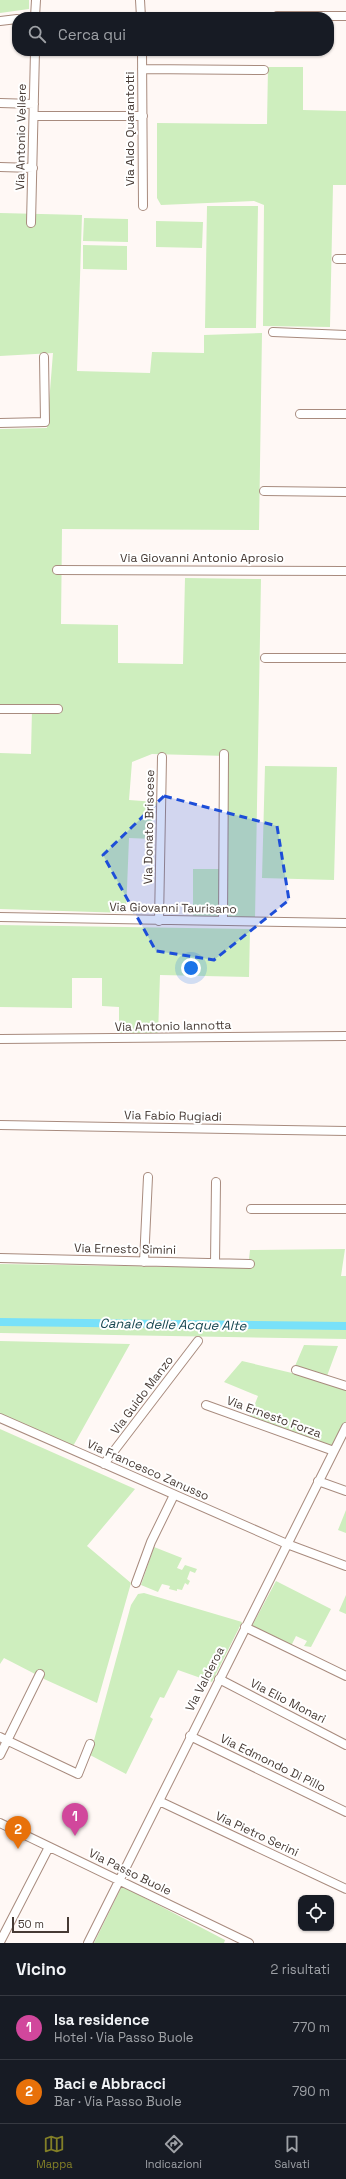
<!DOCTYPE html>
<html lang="it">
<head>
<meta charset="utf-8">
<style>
  body { margin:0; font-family:"Space Grotesk",sans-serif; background:#20242c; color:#f1f3f6 }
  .controls { position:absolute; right:12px; bottom:12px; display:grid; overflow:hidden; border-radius:8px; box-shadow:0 1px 3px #0004 }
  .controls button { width:36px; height:36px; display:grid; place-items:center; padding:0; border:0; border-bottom:1px solid #363941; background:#171b24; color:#f1f3f6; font:20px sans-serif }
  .scale { position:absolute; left:12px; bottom:10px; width:57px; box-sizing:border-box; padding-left:4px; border:2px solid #463a34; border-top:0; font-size:11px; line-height:14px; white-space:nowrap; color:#463a34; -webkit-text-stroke:3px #fff; paint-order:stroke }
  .you { position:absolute; left:191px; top:968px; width:14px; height:14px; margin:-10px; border:3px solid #fff; border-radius:50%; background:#1a73e8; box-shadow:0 0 0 6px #1a73e833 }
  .badge { display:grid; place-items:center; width:26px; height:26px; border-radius:50%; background:#827f27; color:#fff; font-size:13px; font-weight:700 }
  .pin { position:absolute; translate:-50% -33px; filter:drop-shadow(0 1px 2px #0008) }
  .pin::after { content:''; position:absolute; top:21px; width:14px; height:12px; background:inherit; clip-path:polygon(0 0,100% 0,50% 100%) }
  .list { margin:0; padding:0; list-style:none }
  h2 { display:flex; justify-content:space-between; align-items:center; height:52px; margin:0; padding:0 16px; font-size:17px }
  h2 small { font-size:13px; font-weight:400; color:#9ea1a6 }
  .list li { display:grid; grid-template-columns:26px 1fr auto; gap:12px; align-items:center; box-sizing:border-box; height:64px; padding:0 16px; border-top:1px solid #363941 }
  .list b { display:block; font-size:15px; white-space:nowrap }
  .list p { margin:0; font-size:13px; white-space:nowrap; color:#9ea1a6 }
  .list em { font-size:13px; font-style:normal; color:#9ea1a6 }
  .icon { flex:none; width:22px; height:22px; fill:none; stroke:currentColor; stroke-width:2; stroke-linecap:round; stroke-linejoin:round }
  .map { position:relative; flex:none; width:346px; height:1943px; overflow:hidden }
  .search { position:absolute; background:#171b24; box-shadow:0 1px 3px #0004; left:12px; right:12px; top:12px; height:44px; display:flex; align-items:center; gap:10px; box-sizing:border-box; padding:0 14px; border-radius:16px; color:#9ea1a6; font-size:15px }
  .sheet { height:180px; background:#171b24 }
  nav { display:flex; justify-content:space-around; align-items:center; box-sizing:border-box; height:56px; border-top:1px solid #363941; background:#171b24; font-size:11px; color:#9ea1a6 }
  nav a { display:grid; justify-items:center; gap:2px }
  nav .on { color:#827f27 }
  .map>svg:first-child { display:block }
</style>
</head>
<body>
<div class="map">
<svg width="346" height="1943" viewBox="0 0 346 1943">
  <rect width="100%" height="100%" fill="#fff8f5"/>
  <path fill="#ceeebe" d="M0,0H29V9L0,13Z
    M268,67H303V110L346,111V185H333L330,327L263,326L264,205L254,201L161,205L157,198V123L267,124Z
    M207,206H258L256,328H205Z
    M0,213L82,215L77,371L150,373L152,352L204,353V335L262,333L259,530L62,529L61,624L118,625V663L183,664L185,578L261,579L255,919L225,918L227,756L152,754L132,762L129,800L156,802L150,831L152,839L129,838L126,913L0,909V753L31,754L32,709L0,707V429L47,428L53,353L0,356Z
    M84,218L128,219V242L83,241Z
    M156,221L203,222L202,248L156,247Z
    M83,245L127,246V270L83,269Z
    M265,766L337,767L334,880L262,878Z
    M193,869H220V919H193Z
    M0,925L250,929L249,977L160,975L158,1035H119V1007L102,1006V978H72V1008L0,1007Z
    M345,1249L341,1276H346V1339L0,1333V1264L248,1268L250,1250Z
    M0,1341L130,1344L72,1448L0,1415Z
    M304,1345L338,1346L327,1376L346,1383V1424L333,1450L249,1419L258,1396L224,1382L242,1361L292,1373Z
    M0,1429L135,1489L87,1546L131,1583L97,1703L44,1679L40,1672L37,1675L4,1658L0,1664Z
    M346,1510V1533L338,1530Z
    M154,1547L182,1558L177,1568L182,1570L185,1565L197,1569L195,1573L190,1571L187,1579L190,1581L188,1585L185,1583L182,1590L177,1589V1591L169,1589L170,1586L162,1584L158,1592L141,1585Z
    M276,1581L331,1609L311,1647L304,1646L307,1641L296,1636L291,1646L252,1626Z
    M144,1593L242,1622L212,1682L178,1670L164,1698L160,1697L150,1717L153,1719L126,1774L90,1755L131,1605L138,1594Z
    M346,1595V1614L339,1611Z
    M122,1886L225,1940L224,1943H94Z"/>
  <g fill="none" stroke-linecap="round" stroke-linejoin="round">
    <path stroke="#78e1f9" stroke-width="8" d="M0,1322L346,1326"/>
    <g stroke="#a88b7e" stroke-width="10">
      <path id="minor" d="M140,0L141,17
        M277,16H346
        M35,17L36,0
        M0,21L17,19
        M142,51L143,206
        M142,69L264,70
        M0,103L34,104
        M34,116H143
        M0,167L33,168
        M31,223L35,51
        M337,259H346
        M273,332L346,335
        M300,414H346
        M0,423L45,422L44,357
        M264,491L346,492
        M57,570L346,571
        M265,658H346
        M0,709H58
        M0,917L346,923
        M159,921L162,757
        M223,921L224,754
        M0,1039L346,1036
        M0,1125L346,1131
        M251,1209H346
        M0,1258L250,1264
        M144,1262L148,1177
        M215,1263L216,1182
        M296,1370L346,1386
        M206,1405L334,1451
        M0,1418L287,1544L346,1566
        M104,1464L198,1341
        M318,1481L346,1491
        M136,1583L151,1542L174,1495
        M245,1627L346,1676
        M219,1679L346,1745
        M190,1736L346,1812
        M0,1737L78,1774L90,1744
        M0,1755L40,1674
        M159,1801L346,1889
        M0,1823L249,1943
        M0,1942L49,1847
        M88,1943L346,1427"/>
    </g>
    <use href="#minor" stroke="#fff" stroke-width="8"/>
  </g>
  <path fill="#1d4ed8" fill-opacity="0.2" stroke="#1d4ed8" stroke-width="3" stroke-dasharray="8 5" stroke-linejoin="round" d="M164,796L277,826L289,900L214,960L156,951L103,855Z"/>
  <g text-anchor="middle" stroke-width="4" stroke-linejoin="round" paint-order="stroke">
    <g font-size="12" fill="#463a34" stroke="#fff">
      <text transform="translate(130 129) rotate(-90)" y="4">Via Aldo Quarantotti</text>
      <text transform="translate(21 137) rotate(-89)" y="4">Via Antonio Vellere</text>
      <text x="202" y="562">Via Giovanni Antonio Aprosio</text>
      <text transform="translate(149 827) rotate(-89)" y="4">Via Donato Briscese</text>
      <text transform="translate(173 908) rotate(1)" y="4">Via Giovanni Taurisano</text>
      <text transform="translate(173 1026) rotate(-1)" y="4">Via Antonio Iannotta</text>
      <text transform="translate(173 1116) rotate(1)" y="4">Via Fabio Rugiadi</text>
      <text transform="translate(125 1249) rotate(1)" y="4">Via Ernesto Simini</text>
      <text transform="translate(142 1395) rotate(-53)" y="4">Via Guido Manzo</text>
      <text transform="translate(274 1417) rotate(20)" y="4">Via Ernesto Forza</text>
      <text transform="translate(148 1470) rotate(24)" y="4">Via Francesco Zanusso</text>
      <text transform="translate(205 1679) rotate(-63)" y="4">Via Valderoa</text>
      <text transform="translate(288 1701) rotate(27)" y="4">Via Elio Monari</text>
      <text transform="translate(273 1763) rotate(26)" y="4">Via Edmondo Di Pillo</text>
      <text transform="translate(257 1834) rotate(25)" y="4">Via Pietro Serini</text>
      <text transform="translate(130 1872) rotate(26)" y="4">Via Passo Buole</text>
    </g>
    <g font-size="13" font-style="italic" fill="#15454f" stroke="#fff">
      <text transform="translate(173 1324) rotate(1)" y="5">Canale delle Acque Alte</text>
    </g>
  </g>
</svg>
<div class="controls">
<button><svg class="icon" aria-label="locate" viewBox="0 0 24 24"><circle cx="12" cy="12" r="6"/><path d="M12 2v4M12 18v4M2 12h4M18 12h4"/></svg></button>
</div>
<div class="scale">50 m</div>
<div class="you"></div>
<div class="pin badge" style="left:75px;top:1836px;background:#d1479c">1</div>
<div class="pin badge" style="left:18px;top:1849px;background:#e8710a">2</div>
<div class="search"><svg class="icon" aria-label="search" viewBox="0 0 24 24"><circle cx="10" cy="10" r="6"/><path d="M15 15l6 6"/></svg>Cerca qui</div>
</div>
<section class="sheet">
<h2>Vicino<small>2 risultati</small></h2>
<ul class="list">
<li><span class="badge" style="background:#d1479c">1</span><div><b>Isa residence</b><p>Hotel · Via Passo Buole</p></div><em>770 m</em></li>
<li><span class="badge" style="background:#e8710a">2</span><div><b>Baci e Abbracci</b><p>Bar · Via Passo Buole</p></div><em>790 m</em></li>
</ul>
</section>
<nav>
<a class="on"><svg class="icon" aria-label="map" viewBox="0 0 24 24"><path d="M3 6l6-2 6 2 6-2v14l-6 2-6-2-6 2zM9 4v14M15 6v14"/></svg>Mappa</a>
<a><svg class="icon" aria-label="directions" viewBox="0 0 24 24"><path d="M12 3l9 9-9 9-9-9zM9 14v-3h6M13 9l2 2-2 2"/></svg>Indicazioni</a>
<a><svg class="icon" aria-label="saved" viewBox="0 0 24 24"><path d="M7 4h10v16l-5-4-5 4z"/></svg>Salvati</a>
</nav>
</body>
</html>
